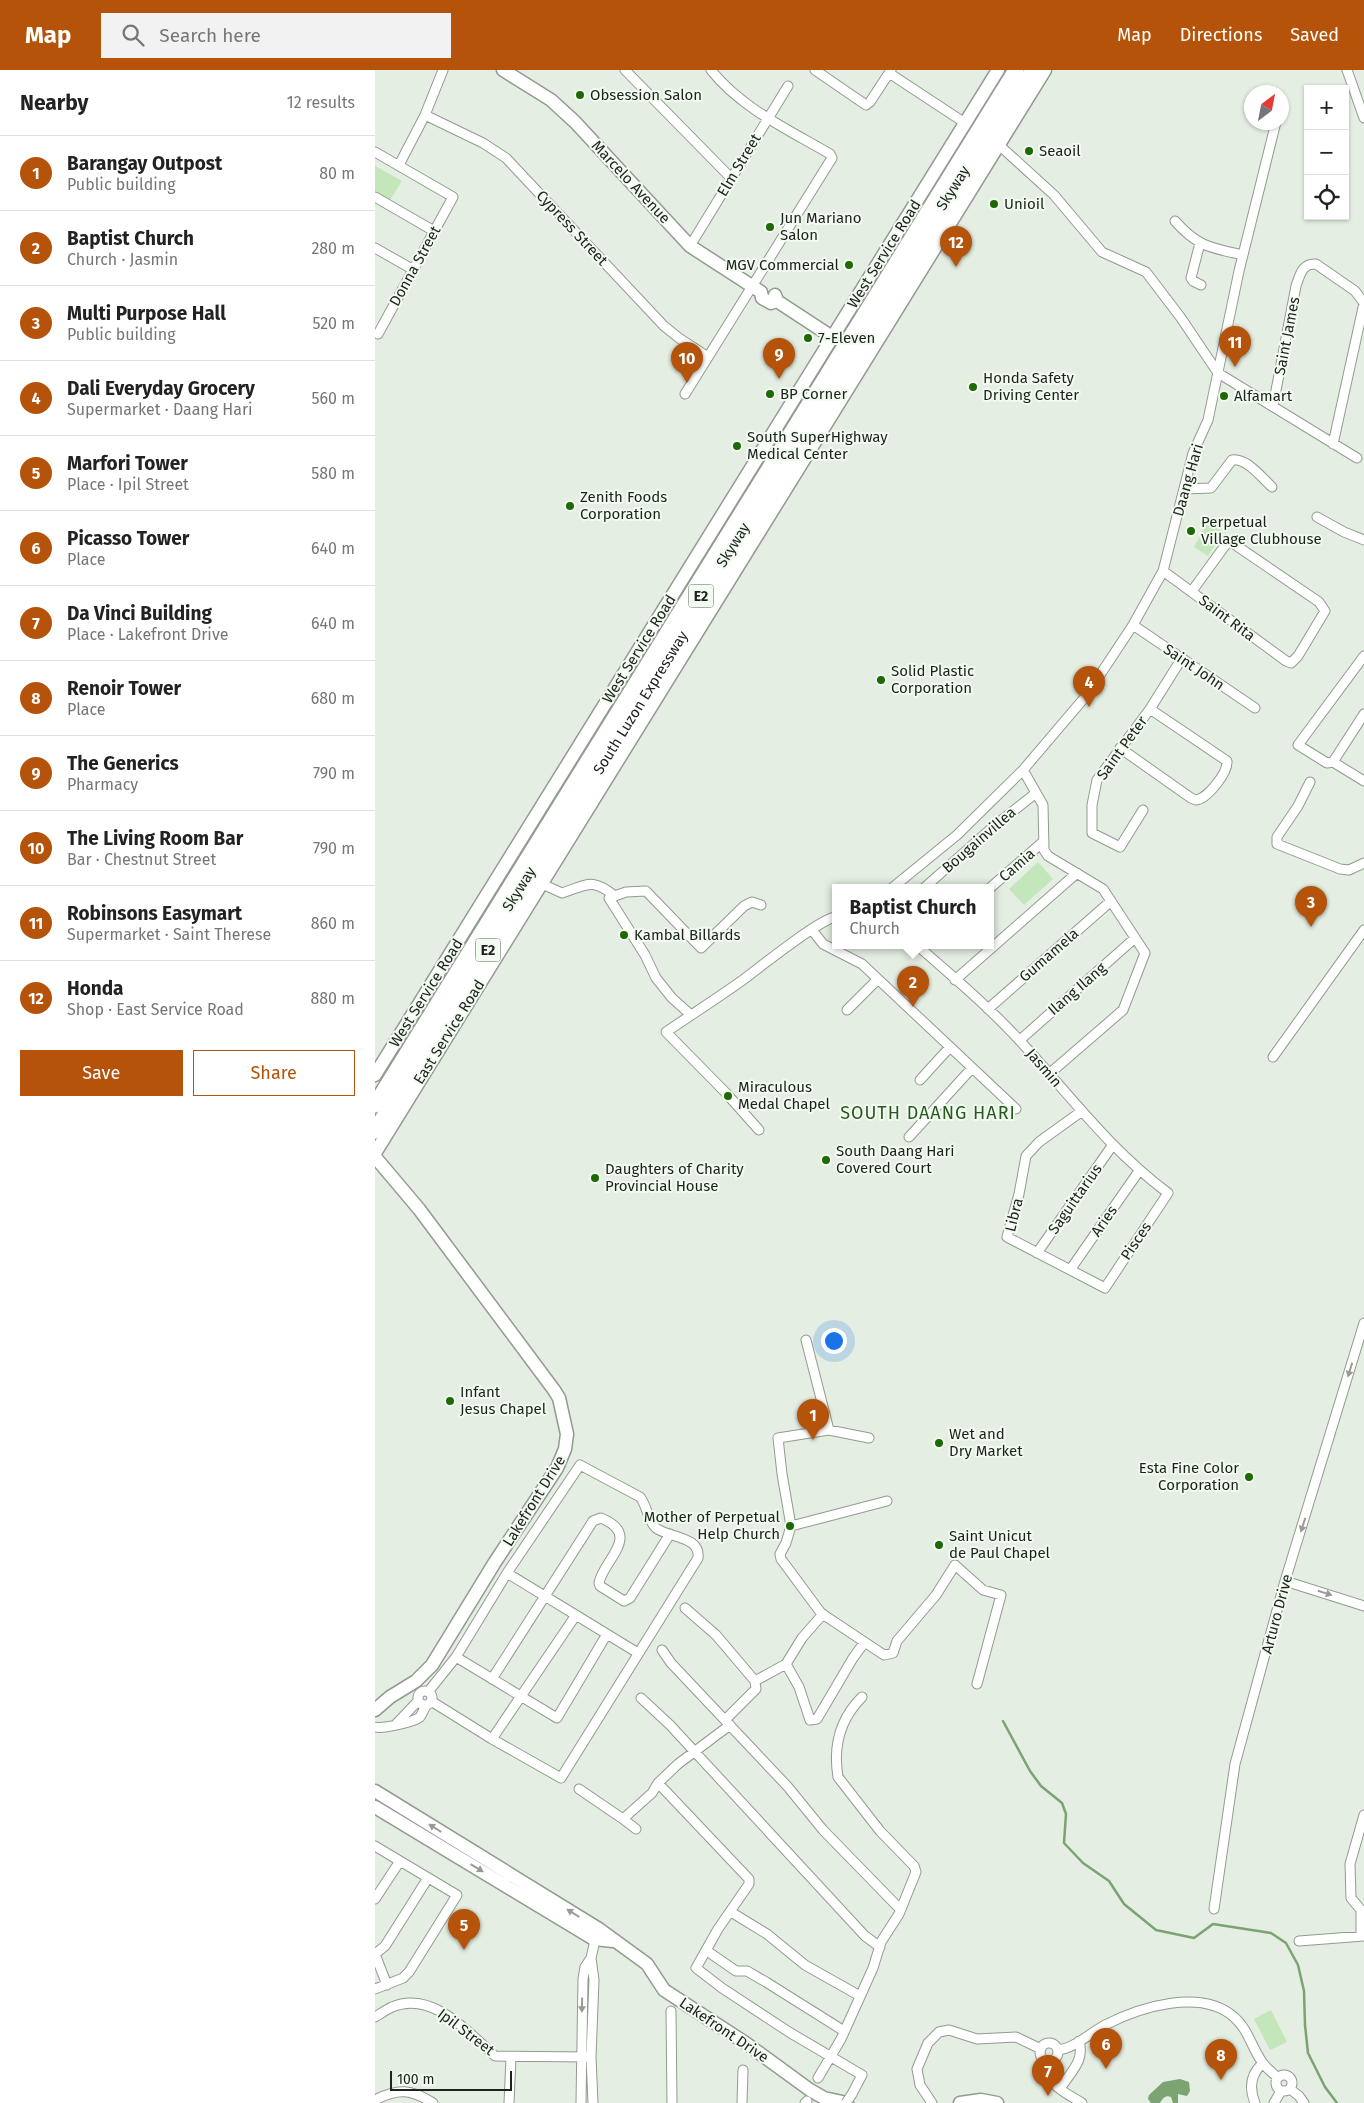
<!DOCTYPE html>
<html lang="en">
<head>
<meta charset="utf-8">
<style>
  body { margin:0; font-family:"Fira Sans",sans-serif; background:#f2f2f2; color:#222 }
  .controls { position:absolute; right:15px; top:15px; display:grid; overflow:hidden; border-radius:0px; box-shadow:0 1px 4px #0004 }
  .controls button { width:45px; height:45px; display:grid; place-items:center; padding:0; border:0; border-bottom:1px solid #e0e0e0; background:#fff; color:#222; font:25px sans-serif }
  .compass { position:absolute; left:869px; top:15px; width:45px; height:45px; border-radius:50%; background:#fff; box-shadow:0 1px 4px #0004; rotate:32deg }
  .scale { position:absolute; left:15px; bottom:12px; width:122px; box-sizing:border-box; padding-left:5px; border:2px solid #1e211d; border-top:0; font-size:14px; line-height:18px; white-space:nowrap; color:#1e211d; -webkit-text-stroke:4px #f1fbef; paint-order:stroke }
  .you { position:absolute; left:458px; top:1270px; width:18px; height:18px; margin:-12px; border:4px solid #fff; border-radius:50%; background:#1a73e8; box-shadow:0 0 0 8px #1a73e833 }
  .badge { display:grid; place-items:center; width:32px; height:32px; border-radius:50%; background:#b45309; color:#fff; font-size:16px; font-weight:700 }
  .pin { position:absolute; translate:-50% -41px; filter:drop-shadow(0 1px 2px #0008) }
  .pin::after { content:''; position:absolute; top:26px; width:18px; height:15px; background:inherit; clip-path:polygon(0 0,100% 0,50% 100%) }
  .popup { position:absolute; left:457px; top:814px; width:162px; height:65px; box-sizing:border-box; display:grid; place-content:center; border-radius:0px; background:#fff; filter:drop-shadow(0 1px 4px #0005); font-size:16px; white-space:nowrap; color:#767676 }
  .popup b { font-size:19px; color:#222 }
  .popup::after { content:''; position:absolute; left:50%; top:100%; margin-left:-10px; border:10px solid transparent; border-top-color:#fff }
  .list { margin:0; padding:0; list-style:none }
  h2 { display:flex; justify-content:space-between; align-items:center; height:65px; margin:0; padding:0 20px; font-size:21px }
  h2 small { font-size:16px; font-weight:400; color:#767676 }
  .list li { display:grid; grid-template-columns:32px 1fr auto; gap:15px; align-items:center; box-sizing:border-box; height:75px; padding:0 20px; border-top:1px solid #e0e0e0 }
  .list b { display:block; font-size:19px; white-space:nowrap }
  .list p { margin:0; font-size:16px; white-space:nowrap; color:#767676 }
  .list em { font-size:16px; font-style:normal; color:#767676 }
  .actions { display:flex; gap:10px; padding:15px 20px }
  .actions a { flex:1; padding:11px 0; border:1px solid #b45309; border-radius:0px; text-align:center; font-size:18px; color:#b45309 }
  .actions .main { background:#b45309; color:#fff }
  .icon { flex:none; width:28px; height:28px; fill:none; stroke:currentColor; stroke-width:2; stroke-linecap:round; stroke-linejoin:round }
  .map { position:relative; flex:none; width:989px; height:2033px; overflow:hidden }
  header { display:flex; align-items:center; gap:30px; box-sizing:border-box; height:70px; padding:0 25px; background:#b45309; color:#fff }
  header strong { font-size:24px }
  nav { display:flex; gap:28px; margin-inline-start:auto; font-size:18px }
  .search { width:350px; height:45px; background:#f2f2f2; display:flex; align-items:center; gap:12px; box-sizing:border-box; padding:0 18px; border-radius:0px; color:#767676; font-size:19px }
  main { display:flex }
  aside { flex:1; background:#fff }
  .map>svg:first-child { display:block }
</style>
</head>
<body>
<header>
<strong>Map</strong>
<div class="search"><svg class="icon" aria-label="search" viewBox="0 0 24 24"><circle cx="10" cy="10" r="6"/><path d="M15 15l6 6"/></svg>Search here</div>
<nav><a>Map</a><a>Directions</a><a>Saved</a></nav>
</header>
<main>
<aside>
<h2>Nearby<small>12 results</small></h2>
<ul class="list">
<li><span class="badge">1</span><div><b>Barangay Outpost</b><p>Public building</p></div><em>80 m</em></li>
<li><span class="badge">2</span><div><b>Baptist Church</b><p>Church · Jasmin</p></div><em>280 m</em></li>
<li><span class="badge">3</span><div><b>Multi Purpose Hall</b><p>Public building</p></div><em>520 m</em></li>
<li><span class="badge">4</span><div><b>Dali Everyday Grocery</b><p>Supermarket · Daang Hari</p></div><em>560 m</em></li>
<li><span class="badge">5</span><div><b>Marfori Tower</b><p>Place · Ipil Street</p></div><em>580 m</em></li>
<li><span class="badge">6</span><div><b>Picasso Tower</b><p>Place</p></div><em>640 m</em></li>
<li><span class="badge">7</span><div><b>Da Vinci Building</b><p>Place · Lakefront Drive</p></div><em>640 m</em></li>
<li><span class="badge">8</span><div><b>Renoir Tower</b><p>Place</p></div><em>680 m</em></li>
<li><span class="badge">9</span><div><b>The Generics</b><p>Pharmacy</p></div><em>790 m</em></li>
<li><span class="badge">10</span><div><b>The Living Room Bar</b><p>Bar · Chestnut Street</p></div><em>790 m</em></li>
<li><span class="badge">11</span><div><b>Robinsons Easymart</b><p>Supermarket · Saint Therese</p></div><em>860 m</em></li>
<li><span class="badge">12</span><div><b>Honda</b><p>Shop · East Service Road</p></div><em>880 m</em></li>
</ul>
<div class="actions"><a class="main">Save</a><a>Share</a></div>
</aside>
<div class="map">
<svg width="989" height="2033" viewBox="0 0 989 2033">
  <rect width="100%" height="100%" fill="#e4eee2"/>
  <path fill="#c3e6bb" d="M0,96L27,111L15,130L0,121Z
    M833,452L848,462L833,486L819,477Z
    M663,792L678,809L649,835L634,819Z
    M896,1940L912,1972L895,1980L879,1949Z"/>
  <path fill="#7ba472" d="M805,2009L814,2012L815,2021L812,2026L803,2024V2033H798L796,2027C791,2025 788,2028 785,2033H776L773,2029L774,2025L788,2012Z"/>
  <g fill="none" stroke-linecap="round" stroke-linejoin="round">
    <path stroke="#7ba472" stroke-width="2.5" d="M628,1651L655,1701L666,1716L687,1733L691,1744L689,1773L708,1793L734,1811L749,1834L781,1860L819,1868L838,1854L896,1863L911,1873L923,1895L929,1921L930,1955L933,1983L950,2017L962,2033"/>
    <g stroke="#929b90" stroke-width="11">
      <path id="street" d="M250,0L356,108
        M440,0L491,35L495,32L516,0
        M972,0L989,48
        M514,3L590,53
        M50,45L108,73L131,88L289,256L304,268L333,287
        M624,75L679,125L727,182L771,202L806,248L843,303L982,388
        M0,82L78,127L3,264
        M24,95L50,45L68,0
        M0,127L59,161
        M800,151C823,177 836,178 868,185
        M825,173L816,208L818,211L826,215
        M315,176L413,16
        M0,178L37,199
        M310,324L457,88L455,84C414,60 366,38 336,0
        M898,336L921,216C925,205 927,193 941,194L980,221L989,233L958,374
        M810,419L836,418L857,390C872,388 886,407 897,417
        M942,447L969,462L989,470
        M788,501L911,591L916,593L923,586L950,541L944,532L856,472L852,473L849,477L817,521
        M758,555L880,638
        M989,644L958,692L989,711
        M745,678L816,728L821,730C832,729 853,703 852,691L775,639
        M958,692L952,693L923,675L989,586
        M648,700L668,735L669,780L673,786L728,819L770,883L748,940L674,1004
        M935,712L923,736L902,767V774L965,799L974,800L989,793
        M768,740L745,777L717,763V735L722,710L775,639L807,588
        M167,814L187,823C214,814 217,808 240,826
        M517,818L582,765L648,700L711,626L758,555L788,501L818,383L833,350L864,201L901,52
        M549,818L619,756L661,723
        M615,818L669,771
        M437,860L448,874L487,894L641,1039
        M543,876C578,907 614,937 645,971C695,1025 734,1079 793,1123L730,1218L632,1167L644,1124L651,1086L664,1072L707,1041
        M580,910L702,803
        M613,939L736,831
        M472,940L503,909
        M316,945L297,928L281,908L270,885L234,828L251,822L271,821L326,878L369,836L377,832L386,835
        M645,970L760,868
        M898,987L989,860
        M545,1010L575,977
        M384,1060L351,1023L291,962C316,945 341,929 365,912C383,899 443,850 460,847
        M534,1067L597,998
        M662,1183L737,1076
        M695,1200L764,1101
        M431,1270L454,1360
        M494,1368L454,1360L403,1368L407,1404L416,1456L411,1473L405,1484L406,1489L446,1543L509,1585L518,1583L522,1571L561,1525L580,1495L608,1520L626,1525L602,1614
        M416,1456L512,1431
        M132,1503L263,1583
        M910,1511L989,1536
        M310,1538L341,1565L380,1611L411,1594
        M448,1544L427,1568L411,1594L424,1617L435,1650L442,1649L478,1588L489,1573
        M287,1580L296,1593L413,1717L448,1760L525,1839
        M81,1587L182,1648L232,1564
        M117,1609L218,1451L226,1448C268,1465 228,1490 224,1513L225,1516L249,1531L255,1528L295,1464
        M43 1628a7 7 0 1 1 14 0a7 7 0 1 1-14 0Z
        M53,1622L81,1587L132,1503L205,1395L265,1427C272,1435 273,1452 281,1458C294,1468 326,1466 323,1488L186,1708L117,1669L56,1631
        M266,1628L295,1655L490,1866L505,1877
        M350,1650L381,1619L380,1611
        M22,1653L43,1631
        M355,1655L303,1694L283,1713L374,1809V1814L343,1859L321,1898L347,1918L414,1962L487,2005L477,2024
        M0,1657C8,1659 39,1652 45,1647C47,1644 49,1639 51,1636
        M117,1669L201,1545
        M204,1719L248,1749
        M261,1759L248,1749L277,1723L283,1713
        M0,1776L82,1825L34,1902L28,1908L0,1919
        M0,1829L25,1791
        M839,1839L860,1694L910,1511L989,1253
        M356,1842L392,1864L430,1895L485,1926
        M986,1866V1840L976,1828L975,1794L989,1745
        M924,1871L989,1866
        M332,1881L361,1901H372L391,1912L469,1961
        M0,1884L10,1876L53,1808
        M0,1884L12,1915
        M216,1888L219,1910L216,1987L218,2033
        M296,1941L297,2033
        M0,1947C5,1944 11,1940 17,1937C57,1920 93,1962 120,1986L216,1987
        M665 1982a9 9 0 1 1 18 0a9 9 0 1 1-18 0Z
        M683,1980C700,1978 715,1963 730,1955C765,1937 826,1918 859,1947C873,1959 877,1978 887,1992C891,1998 898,2003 903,2008
        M673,1991C671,2016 688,2021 707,2033
        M901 2013a8 8 0 1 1 16 0a8 8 0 1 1-16 0Z
        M443,2008L466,1969L498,1898L506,1872L524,1844L541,1802L539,1796L505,1761L463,1707C458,1677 465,1649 487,1627
        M685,2019C695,2002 710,1992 704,1971
        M915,2019L924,2026L929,2033
        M0,2030C23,2018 36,2019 58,2033
        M134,2033L136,1987
        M206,2033L208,1909L210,1897L216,1888L221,1866
        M367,2033L368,2000
        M430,2033L432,2031
        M557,2033L545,2015L542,1999L553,1973L564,1962L574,1960L602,1969L641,1967L666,1979
        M880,2033C874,2018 875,2005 887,1994
        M899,2033L906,2021"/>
    </g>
    <g stroke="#929b90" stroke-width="15">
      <path id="secondary" d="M128,0L176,30L200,52L315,176L386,222L387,228L396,233L402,231
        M400,225L402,231L457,267
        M0,1005L623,0
        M0,1083L670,0
        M0,1087L44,1139L179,1320L184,1328L192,1364L190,1379L182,1398L120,1492L57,1595L41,1611L15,1627L0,1640
        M0,1721L224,1859L272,1894L289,1920L372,1974L435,2020L449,2028L472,2033
        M0,1737L219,1869L238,1871
        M585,2033L606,2030L622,2033"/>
    </g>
    <g stroke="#929b90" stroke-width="18">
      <g id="highway">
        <path d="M0,1035L641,0"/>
        <path id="s1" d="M0,1061L658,0"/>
      </g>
    </g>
    <use href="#street" stroke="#fff" stroke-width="9"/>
    <use href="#secondary" stroke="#fff" stroke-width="12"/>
    <use href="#highway" stroke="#fff" stroke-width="15"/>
    <g stroke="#929b90" stroke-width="11" stroke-linecap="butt">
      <path id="street-bridge" d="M471,2033L477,2024"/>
    </g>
    <use href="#street-bridge" stroke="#fff" stroke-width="9"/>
  </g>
  <defs><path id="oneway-solid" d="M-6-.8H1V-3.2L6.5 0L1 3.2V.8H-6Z" transform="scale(1.25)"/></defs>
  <g fill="#9a9b99">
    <use href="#oneway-solid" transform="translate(975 1300) rotate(107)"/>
    <use href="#oneway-solid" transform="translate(928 1455) rotate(108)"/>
    <use href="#oneway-solid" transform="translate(950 1523) rotate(18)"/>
    <use href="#oneway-solid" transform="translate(60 1758) rotate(-148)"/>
    <use href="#oneway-solid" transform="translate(102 1798) rotate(31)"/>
    <use href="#oneway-solid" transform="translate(198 1843) rotate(-148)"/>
    <use href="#oneway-solid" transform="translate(207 1935) rotate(91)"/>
  </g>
  <g fill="#1e6906" stroke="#f1fbef" stroke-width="2">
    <circle cx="205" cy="25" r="5"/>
    <circle cx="654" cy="81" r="5"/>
    <circle cx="619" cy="134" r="5"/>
    <circle cx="395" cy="157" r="5"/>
    <circle cx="474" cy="195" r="5"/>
    <circle cx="433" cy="268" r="5"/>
    <circle cx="598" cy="317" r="5"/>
    <circle cx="395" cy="324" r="5"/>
    <circle cx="849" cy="326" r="5"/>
    <circle cx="362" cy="376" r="5"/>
    <circle cx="195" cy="436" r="5"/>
    <circle cx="816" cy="461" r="5"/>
    <circle cx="506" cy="610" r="5"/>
    <circle cx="249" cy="865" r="5"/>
    <circle cx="353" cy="1026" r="5"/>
    <circle cx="451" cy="1090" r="5"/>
    <circle cx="220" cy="1108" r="5"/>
    <circle cx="75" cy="1331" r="5"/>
    <circle cx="564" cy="1373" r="5"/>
    <circle cx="874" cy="1407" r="5"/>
    <circle cx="415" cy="1456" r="5"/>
    <circle cx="564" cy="1475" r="5"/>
  </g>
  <g text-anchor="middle" stroke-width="4" stroke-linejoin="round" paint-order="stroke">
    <g fill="#f1fbef" stroke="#5d625c" stroke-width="1">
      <rect x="313.5" y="514.5" width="25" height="23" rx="4"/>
      <rect x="100.5" y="868.5" width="25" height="23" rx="4"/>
    </g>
    <g font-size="14" font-weight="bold" fill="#1e211d">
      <text x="326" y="531">E2</text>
      <text x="113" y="885">E2</text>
    </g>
    <g font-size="15" fill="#1e211d" stroke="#f1fbef" text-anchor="start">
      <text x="215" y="30">Obsession Salon</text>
      <text x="664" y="86">Seaoil</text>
      <text x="629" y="139">Unioil</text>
      <text x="405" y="153">Jun Mariano<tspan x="405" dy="17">Salon</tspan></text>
      <text x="464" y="200" text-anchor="end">MGV Commercial</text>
      <text x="443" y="273">7-Eleven</text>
      <text x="608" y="313">Honda Safety<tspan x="608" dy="17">Driving Center</tspan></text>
      <text x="405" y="329">BP Corner</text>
      <text x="859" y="331">Alfamart</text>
      <text x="372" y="372">South SuperHighway<tspan x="372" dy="17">Medical Center</tspan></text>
      <text x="205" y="432">Zenith Foods<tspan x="205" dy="17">Corporation</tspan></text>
      <text x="826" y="457">Perpetual<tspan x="826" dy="17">Village Clubhouse</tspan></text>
      <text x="516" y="606">Solid Plastic<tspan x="516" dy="17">Corporation</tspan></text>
      <text x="259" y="870">Kambal Billards</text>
      <text x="363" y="1022">Miraculous<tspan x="363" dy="17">Medal Chapel</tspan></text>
      <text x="461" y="1086">South Daang Hari<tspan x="461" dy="17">Covered Court</tspan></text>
      <text x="230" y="1104">Daughters of Charity<tspan x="230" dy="17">Provincial House</tspan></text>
      <text x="85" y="1327">Infant<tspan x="85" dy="17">Jesus Chapel</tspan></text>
      <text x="574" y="1369">Wet and<tspan x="574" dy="17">Dry Market</tspan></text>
      <text x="864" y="1403" text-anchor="end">Esta Fine Color<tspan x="864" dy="17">Corporation</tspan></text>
      <text x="405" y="1452" text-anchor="end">Mother of Perpetual<tspan x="405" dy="17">Help Church</tspan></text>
      <text x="574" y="1471">Saint Unicut<tspan x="574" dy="17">de Paul Chapel</tspan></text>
    </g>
    <g font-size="15" fill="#1e211d" stroke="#f1fbef">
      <text transform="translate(364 95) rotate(-59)" y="5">Elm Street</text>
      <text transform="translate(256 112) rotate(47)" y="5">Marcelo Avenue</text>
      <text transform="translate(578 118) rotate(-58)" y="5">Skyway</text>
      <text transform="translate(197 158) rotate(47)" y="5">Cypress Street</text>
      <text transform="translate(509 184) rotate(-58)" y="5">West Service Road</text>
      <text transform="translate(40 196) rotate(-61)" y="5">Donna Street</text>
      <text transform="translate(912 266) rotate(-79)" y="5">Saint James</text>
      <text transform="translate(813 410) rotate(-74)" y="5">Daang Hari</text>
      <text transform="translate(358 475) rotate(-58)" y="5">Skyway</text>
      <text transform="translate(852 548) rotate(37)" y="5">Saint Rita</text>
      <text transform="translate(264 579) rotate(-58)" y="5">West Service Road</text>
      <text transform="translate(819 597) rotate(34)" y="5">Saint John</text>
      <text dy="5" stroke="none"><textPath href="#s1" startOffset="504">South Luzon Expressway</textPath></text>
      <text transform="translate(747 678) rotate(-54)" y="5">Saint Peter</text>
      <text transform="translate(604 770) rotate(-41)" y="5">Bougainvillea</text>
      <text transform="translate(642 795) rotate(-41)" y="5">Camia</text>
      <text transform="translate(144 819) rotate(-58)" y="5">Skyway</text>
      <text transform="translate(674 885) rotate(-41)" y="5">Gumamela</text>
      <text transform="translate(702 919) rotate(-41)" y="5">Ilang Ilang</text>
      <text transform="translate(51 923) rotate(-58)" y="5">West Service Road</text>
      <text transform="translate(74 962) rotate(-58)" y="5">East Service Road</text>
      <text transform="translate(669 998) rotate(49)" y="5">Jasmin</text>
      <text transform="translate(700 1129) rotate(-55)" y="5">Saguittarius</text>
      <text transform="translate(639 1145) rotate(-76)" y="5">Libra</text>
      <text transform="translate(729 1151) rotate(-55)" y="5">Aries</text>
      <text transform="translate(761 1171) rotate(-56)" y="5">Pisces</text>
      <text transform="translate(159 1431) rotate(-58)" y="5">Lakefront Drive</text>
      <text transform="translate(902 1544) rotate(-75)" y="5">Arturo Drive</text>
      <text transform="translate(349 1960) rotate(34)" y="5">Lakefront Drive</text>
      <text transform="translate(91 1962) rotate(37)" y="5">Ipil Street</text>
    </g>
    <g font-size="18" letter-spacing="1" fill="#2a5920" stroke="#f1fbef">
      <text x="553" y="1049">SOUTH DAANG HARI</text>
    </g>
  </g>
</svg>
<div class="controls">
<button>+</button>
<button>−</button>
<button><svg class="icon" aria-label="locate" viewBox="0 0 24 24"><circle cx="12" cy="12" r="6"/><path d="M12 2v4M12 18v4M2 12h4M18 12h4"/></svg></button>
</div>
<svg class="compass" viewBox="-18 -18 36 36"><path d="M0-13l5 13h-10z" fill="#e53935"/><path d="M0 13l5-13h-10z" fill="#767676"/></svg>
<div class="scale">100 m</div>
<div class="you"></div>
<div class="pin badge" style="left:438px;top:1370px">1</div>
<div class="pin badge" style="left:538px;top:937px">2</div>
<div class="popup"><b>Baptist Church</b>Church</div>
<div class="pin badge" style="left:936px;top:857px">3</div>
<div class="pin badge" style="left:714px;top:637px">4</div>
<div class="pin badge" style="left:89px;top:1880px">5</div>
<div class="pin badge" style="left:731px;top:1999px">6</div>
<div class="pin badge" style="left:673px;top:2026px">7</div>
<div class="pin badge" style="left:846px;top:2010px">8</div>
<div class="pin badge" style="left:404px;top:309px">9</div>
<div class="pin badge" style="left:312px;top:313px">10</div>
<div class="pin badge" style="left:860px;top:297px">11</div>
<div class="pin badge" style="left:581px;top:197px">12</div>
</div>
</main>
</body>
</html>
